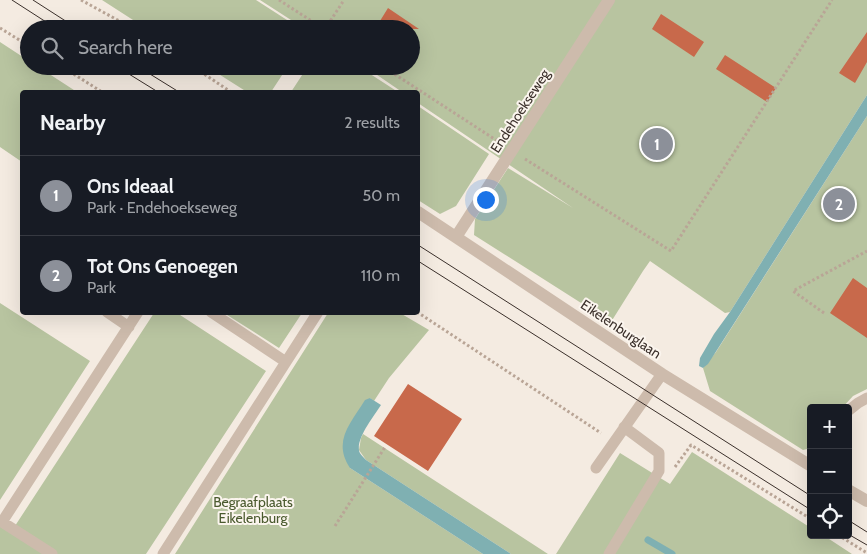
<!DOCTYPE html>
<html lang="en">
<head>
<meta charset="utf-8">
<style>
  body { margin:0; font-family:Cabin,sans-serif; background:#242831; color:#f1f3f6 }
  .controls { position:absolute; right:15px; bottom:15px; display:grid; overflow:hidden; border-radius:5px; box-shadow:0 5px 20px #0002 }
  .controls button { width:45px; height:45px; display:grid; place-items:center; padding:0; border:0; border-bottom:1px solid #363941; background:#171b24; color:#f1f3f6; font:25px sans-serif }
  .you { position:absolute; left:485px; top:199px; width:18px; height:18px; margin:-12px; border:4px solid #fff; border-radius:50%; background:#1a73e8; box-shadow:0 0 0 8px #1a73e833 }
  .badge { display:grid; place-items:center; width:32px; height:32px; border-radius:50%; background:#8c9099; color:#fff; font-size:16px; font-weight:700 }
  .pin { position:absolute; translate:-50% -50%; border:2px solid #fff; box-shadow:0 1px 5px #0006 }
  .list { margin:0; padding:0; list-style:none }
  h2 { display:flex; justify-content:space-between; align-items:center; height:65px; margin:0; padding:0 20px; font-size:21px }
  h2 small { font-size:16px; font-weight:400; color:#9ea1a6 }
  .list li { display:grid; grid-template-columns:32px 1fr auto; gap:15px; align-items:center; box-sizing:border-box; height:80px; padding:0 20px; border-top:1px solid #363941 }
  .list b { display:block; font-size:19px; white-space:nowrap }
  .list p { margin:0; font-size:16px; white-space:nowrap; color:#9ea1a6 }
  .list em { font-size:16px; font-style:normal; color:#9ea1a6 }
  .icon { flex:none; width:28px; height:28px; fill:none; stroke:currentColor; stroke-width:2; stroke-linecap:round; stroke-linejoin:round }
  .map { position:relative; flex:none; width:867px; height:554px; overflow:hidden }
  .search { position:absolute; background:#171b24; box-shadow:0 5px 20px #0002; left:20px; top:20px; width:400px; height:55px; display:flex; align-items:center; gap:12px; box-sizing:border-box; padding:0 18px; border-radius:28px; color:#9ea1a6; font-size:19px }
  .panel { position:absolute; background:#171b24; box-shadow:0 5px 20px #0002; left:20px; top:90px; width:400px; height:225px; border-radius:5px }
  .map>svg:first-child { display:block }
</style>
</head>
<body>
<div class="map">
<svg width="867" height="554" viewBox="0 0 867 554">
  <rect width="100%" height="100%" fill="#f4ebe1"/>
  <path fill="#b8c4a0" d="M102,0H256L301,29H147Z
    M260,0H867V95L730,312L725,313L650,261L643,271L611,322L474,235L475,219L508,168L573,208L418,103V92H402L364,66H411V29H305Z
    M0,42L29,61V66H37L77,92H22V162L0,147Z
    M206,66H288L271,92H247Z
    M308,66H358L398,92H291Z
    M418,106L489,154L456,206L440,214L418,200Z
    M867,116V389L853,396L842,408H811V445L807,449L803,450L710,391L703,368L716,352Z
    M0,303L90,361L0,500Z
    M154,313H177L266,371L146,554H0V522L13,529Z
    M224,313L302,312V313L279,348Z
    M328,313H400L429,330L389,378L374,401L370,398L350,468L483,554H175Z
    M363,434L548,554H511L366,460L359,450L361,438Z
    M692,452L811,528V535H823L852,554H556L620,453L670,484Z"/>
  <path fill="#7fb0b2" d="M867,95V116L708,364L703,368L699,366L700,358L714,334L730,312Z
    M370,398L381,405C374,416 357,437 359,450C359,453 363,457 366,460L511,554H483L350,468C332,441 351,423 365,400Z"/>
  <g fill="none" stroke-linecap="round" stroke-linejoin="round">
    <path stroke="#7fb0b2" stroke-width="7" d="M648,540L672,554"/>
  </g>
  <path fill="#c8694b" d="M388,8L419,29H375Z
    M661,14L704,42L694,57L652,29Z
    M867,32V62L855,83L839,73Z
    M725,55L776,88L767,102L716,69Z
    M853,278L867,288V338L830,313Z
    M408,384L462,419L428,471L374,436Z"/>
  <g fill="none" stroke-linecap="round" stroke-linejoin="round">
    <path stroke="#b9a596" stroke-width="3" stroke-dasharray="2.5 2.5" stroke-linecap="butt" d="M81,0L134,29
      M279,0L324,29
      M0,28L29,46
      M325,29L344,0
      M61,66L102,92
      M192,66L231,92
      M382,66L499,142
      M525,159L671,251L832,0
      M417,312L601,433
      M824,313L793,291L867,251
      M675,467L691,445L811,519
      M335,526L385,447
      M838,535L867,553"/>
    <path stroke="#cdbbac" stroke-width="11" d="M107,312L129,327
      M211,312L286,362
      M848,411L858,403L867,398
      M596,468L662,374
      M52,554L2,522L138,312
      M163,554L318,312
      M609,554L659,471V453L624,427"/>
    <path stroke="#cdbbac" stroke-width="12" d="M418,212L662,374L811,466
      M456,237L609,0
      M848,490L867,501"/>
    <path stroke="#3b302b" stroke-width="1" d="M12,0L57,29
      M33,0L78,29
      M116,66L158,92
      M137,66L179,92
      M418,245L811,496
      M418,261L811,510
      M848,520L867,532
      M848,534L867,545"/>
  </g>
  <g text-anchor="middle" stroke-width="4" stroke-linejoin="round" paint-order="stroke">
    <g font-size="14" fill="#3b302b" stroke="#fbf5ee">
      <text transform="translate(520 111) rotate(-57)" y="5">Endehoekseweg</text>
      <text transform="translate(621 329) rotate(34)" y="5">Eikelenburglaan</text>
    </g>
    <g font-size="14" fill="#4a5a2e" stroke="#fbf5ee">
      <text x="253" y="507">Begraafplaats<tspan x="253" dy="16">Eikelenburg</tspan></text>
    </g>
  </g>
</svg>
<div class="controls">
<button>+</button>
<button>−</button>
<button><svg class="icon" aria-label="locate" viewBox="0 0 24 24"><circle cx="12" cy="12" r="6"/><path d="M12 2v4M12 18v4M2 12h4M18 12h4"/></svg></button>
</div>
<div class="you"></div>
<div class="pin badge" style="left:657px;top:144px">1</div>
<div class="pin badge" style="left:839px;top:204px">2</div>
<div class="search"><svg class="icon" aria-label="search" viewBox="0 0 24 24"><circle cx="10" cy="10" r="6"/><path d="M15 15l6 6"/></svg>Search here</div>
<section class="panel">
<h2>Nearby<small>2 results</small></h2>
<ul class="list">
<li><span class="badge">1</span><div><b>Ons Ideaal</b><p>Park · Endehoekseweg</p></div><em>50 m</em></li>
<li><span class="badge">2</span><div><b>Tot Ons Genoegen</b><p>Park</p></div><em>110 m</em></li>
</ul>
</section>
</div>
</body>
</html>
